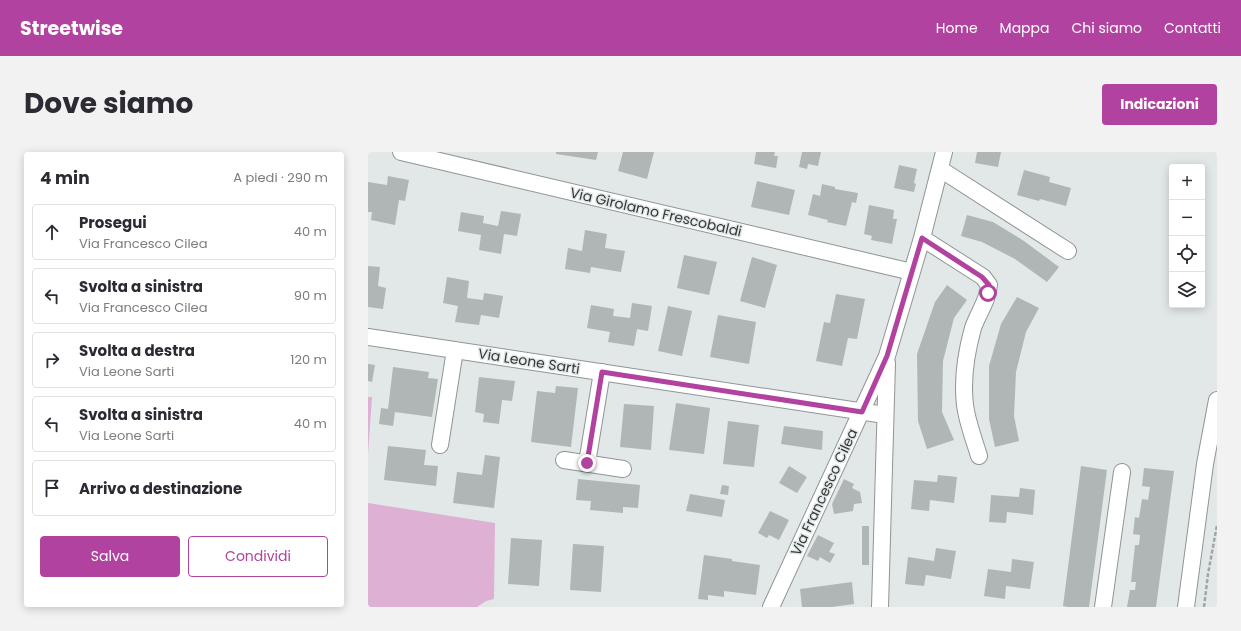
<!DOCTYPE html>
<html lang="it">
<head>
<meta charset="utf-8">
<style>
  body { margin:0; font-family:Poppins,sans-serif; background:#f2f2f3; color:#2b2b33 }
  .controls { position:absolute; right:12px; top:12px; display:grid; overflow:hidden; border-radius:4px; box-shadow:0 2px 10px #0003 }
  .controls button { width:36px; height:36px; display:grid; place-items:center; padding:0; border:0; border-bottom:1px solid #e1e1e2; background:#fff; color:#2b2b33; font:20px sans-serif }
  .stop { position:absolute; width:12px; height:12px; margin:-9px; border:3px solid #b1429f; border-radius:50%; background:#fff }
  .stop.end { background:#b1429f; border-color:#fff; box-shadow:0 1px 4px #0008 }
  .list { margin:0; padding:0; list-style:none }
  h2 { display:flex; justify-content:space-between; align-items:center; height:52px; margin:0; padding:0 16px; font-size:17px }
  h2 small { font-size:13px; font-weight:400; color:#7c7c81 }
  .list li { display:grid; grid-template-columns:26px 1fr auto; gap:12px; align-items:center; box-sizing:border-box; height:56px; margin:0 8px 8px; padding:0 8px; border:1px solid #e1e1e2; border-radius:4px }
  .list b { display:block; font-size:15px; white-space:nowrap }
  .list p { margin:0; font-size:13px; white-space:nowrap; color:#7c7c81 }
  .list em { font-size:13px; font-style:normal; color:#7c7c81 }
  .actions { display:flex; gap:8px; padding:12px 16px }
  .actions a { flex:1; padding:9px 0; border:1px solid #b1429f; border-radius:4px; text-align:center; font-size:14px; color:#b1429f }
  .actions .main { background:#b1429f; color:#fff }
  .icon { flex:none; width:22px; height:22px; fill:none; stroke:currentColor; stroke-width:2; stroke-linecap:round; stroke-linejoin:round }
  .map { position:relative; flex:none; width:849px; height:455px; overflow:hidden; border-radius:4px }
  header { display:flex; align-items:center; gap:24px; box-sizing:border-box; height:56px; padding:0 20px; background:#b1429f; color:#fff }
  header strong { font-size:19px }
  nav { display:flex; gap:22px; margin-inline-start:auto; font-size:14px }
  .intro { display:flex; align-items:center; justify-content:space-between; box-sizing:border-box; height:96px; padding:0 24px }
  h1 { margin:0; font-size:28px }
  .button { padding:10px 18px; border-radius:4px; background:#b1429f; color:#fff; font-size:14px; font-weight:700 }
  main { display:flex; gap:24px; padding:0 24px }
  aside { flex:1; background:#fff; border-radius:4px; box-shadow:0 2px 10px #0003 }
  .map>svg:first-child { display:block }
</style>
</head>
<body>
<header>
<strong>Streetwise</strong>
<nav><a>Home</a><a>Mappa</a><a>Chi siamo</a><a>Contatti</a></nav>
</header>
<div class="intro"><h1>Dove siamo</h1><a class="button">Indicazioni</a></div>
<main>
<aside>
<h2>4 min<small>A piedi · 290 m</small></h2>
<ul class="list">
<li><svg class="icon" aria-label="ahead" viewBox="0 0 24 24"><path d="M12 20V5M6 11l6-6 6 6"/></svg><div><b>Prosegui</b><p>Via Francesco Cilea</p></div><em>40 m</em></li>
<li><svg class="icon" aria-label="left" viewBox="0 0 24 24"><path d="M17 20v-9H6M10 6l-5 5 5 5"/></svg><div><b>Svolta a sinistra</b><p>Via Francesco Cilea</p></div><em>90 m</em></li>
<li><svg class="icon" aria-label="right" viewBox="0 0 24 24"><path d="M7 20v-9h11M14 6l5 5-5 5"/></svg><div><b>Svolta a destra</b><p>Via Leone Sarti</p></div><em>120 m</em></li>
<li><svg class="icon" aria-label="left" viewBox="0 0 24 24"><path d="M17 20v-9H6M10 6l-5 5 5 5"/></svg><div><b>Svolta a sinistra</b><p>Via Leone Sarti</p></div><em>40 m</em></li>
<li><svg class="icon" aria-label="arrive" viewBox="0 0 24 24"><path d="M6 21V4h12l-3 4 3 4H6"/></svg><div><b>Arrivo a destinazione</b></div></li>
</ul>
<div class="actions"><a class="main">Salva</a><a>Condividi</a></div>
</aside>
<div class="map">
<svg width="849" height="455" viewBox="0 0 849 455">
  <rect width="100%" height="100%" fill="#e1e8e7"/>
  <path fill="#deb0d3" d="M0,245H4L0,302Z
    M0,351L127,371L126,447L118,449L109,455H0Z"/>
  <path fill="#b0b6b5" d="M188,0H230L228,8L188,2Z
    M255,0H286L279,27L250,19Z
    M388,0H407L406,4H410L408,16L386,12Z
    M434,0H453L450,14L440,12L439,17L431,15Z
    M609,0H633L630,15L607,11Z
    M531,13L549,17L546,31L548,32L546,40L526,36Z
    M656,18L682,25L681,30L703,36L698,54L672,47L671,49L649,43Z
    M20,24L41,28L37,49L31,48L27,73L3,68L4,60H0V30L19,33Z
    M389,29L427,38L421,63L383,55Z
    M454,32L467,35V37L490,41L488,51L484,50L478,74L459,70L460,68L440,63L445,42L452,44Z
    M501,53L526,58L525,67H529L524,92L503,88L504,84L496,82Z
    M133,59L153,62L149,84L136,82L133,102L111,98L113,83L90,79L93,60L116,64L115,71L130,74Z
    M599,63L625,70L656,89L691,115L679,130L647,107L614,90L593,84Z
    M217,78L239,82L237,96L257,99L253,120L223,115L222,121L197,117L200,96L214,99Z
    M316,103L349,110L341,143L309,136Z
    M384,105L409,113L397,156L372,149Z
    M0,114L12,115L10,134L18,136L15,157L0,155Z
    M79,125L101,129L99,146L115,148L116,141L135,144L131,166L113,163L111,173L87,170L90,154L75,151Z
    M579,133L599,148L586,166L575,209L574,260L586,288L559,297L550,269L549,202L567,150Z
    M468,142L497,147L489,187L480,186L474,214L448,209L456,170L462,171Z
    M649,145L671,156L658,180L648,220L646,264L651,289L627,295L621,267V214L633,172Z
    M264,151L284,154L280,179L269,177L266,194L240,190L242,180L219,176L223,153L246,157L245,164L262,166Z
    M300,154L324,159L314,204L290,199Z
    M350,163L388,170L381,212L342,205Z
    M0,212L7,213L4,230L0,229Z
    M25,215L61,220L60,226L70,227L64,265L27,260L25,274L11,272L13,256L20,257Z
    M111,225L147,229L144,249L134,248L131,272L115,270L116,262L107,260Z
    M188,234L210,236L203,295L163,290L169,239L187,241Z
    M308,251L342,256L336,302L301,298Z
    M256,252L286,254L283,298L252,295Z
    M360,269L391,273L386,315L355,312Z
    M416,274L455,279L454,298L413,292Z
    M20,294L58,298L56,313L70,314L68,334L16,328Z
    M117,303L132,305L126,356L85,351L89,320L114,323Z
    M421,314L439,325L429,341L411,331Z
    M713,314L739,318L721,455H700L695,454Z
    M776,316L806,319L788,455H759L762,438H767L768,430H763L767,393H771L772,383L765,382L767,365L771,366L774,347L780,348L782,335L774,334Z
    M570,323L589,325L586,351L562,348L561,359L543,357L546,328L569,330Z
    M210,327L272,333L270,356L255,355V361L222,358L223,349L208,348Z
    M476,327L486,332L484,336L492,340L494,351L486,352L485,359L466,362L464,352Z
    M354,333L361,334L360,343L352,342Z
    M652,336L667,338L665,363L639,360L638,371L621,370L623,343L651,345Z
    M322,342L357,348L354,365L318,359Z
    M402,359L421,368L411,388L401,383L399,386L390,381Z
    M494,374H501V413H494Z
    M450,383L466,391L461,400L467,402L462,411L452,405L450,409L439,404Z
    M143,386L174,388L171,434L140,432Z
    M205,392L236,394L233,440L202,438Z
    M568,396L588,399L583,427L558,423L556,434L537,432L540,405L566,409Z
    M336,403L364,407V409L392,413L388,443L356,439V445L340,443V448L330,447Z
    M644,407L666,410L662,437L638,434L637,447L616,444L620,417L643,420Z
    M484,430L486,452L464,455H434L432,437Z"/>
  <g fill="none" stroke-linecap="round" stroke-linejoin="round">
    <g stroke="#8f9595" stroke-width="18">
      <path id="minor" d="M33,0L544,120
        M572,17L700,99
        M554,86L615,125L621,133C620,149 610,161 605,176C598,201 594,227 597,253C599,270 606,287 611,304
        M0,185L517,263
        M72,293L87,198
        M196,308L255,317
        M219,311L234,220
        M403,455L519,204L554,86L576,0
        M512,455L519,211
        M735,455L754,320
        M818,455L837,312L849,248"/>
    </g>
    <path stroke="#a0a5a5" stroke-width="2.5" stroke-dasharray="4 2" stroke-linecap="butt" d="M836,455L840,422L849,373"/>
    <use href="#minor" stroke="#fff" stroke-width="16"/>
  </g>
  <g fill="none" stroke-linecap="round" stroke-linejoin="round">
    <path stroke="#b1429f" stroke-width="5" d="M219,311L234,220L494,260L519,204L554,86L614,125L621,133L620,141"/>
  </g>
  <g text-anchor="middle" stroke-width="3" stroke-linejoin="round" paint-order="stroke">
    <g font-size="14" fill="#363838" stroke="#e1e8e7">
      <text transform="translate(288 60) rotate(13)" y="5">Via Girolamo Frescobaldi</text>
      <text transform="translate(161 209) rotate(9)" y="5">Via Leone Sarti</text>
      <text transform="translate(456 340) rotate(-65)" y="5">Via Francesco Cilea</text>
    </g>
  </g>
</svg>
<div class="controls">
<button>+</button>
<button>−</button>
<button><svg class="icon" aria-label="locate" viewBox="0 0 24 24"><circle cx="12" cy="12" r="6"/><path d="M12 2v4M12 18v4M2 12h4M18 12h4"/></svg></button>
<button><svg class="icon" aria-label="layers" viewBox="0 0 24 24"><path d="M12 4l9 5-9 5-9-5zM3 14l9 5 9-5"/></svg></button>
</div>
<div class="stop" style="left:620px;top:141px"></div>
<div class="stop end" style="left:219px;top:311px"></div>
</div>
</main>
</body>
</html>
